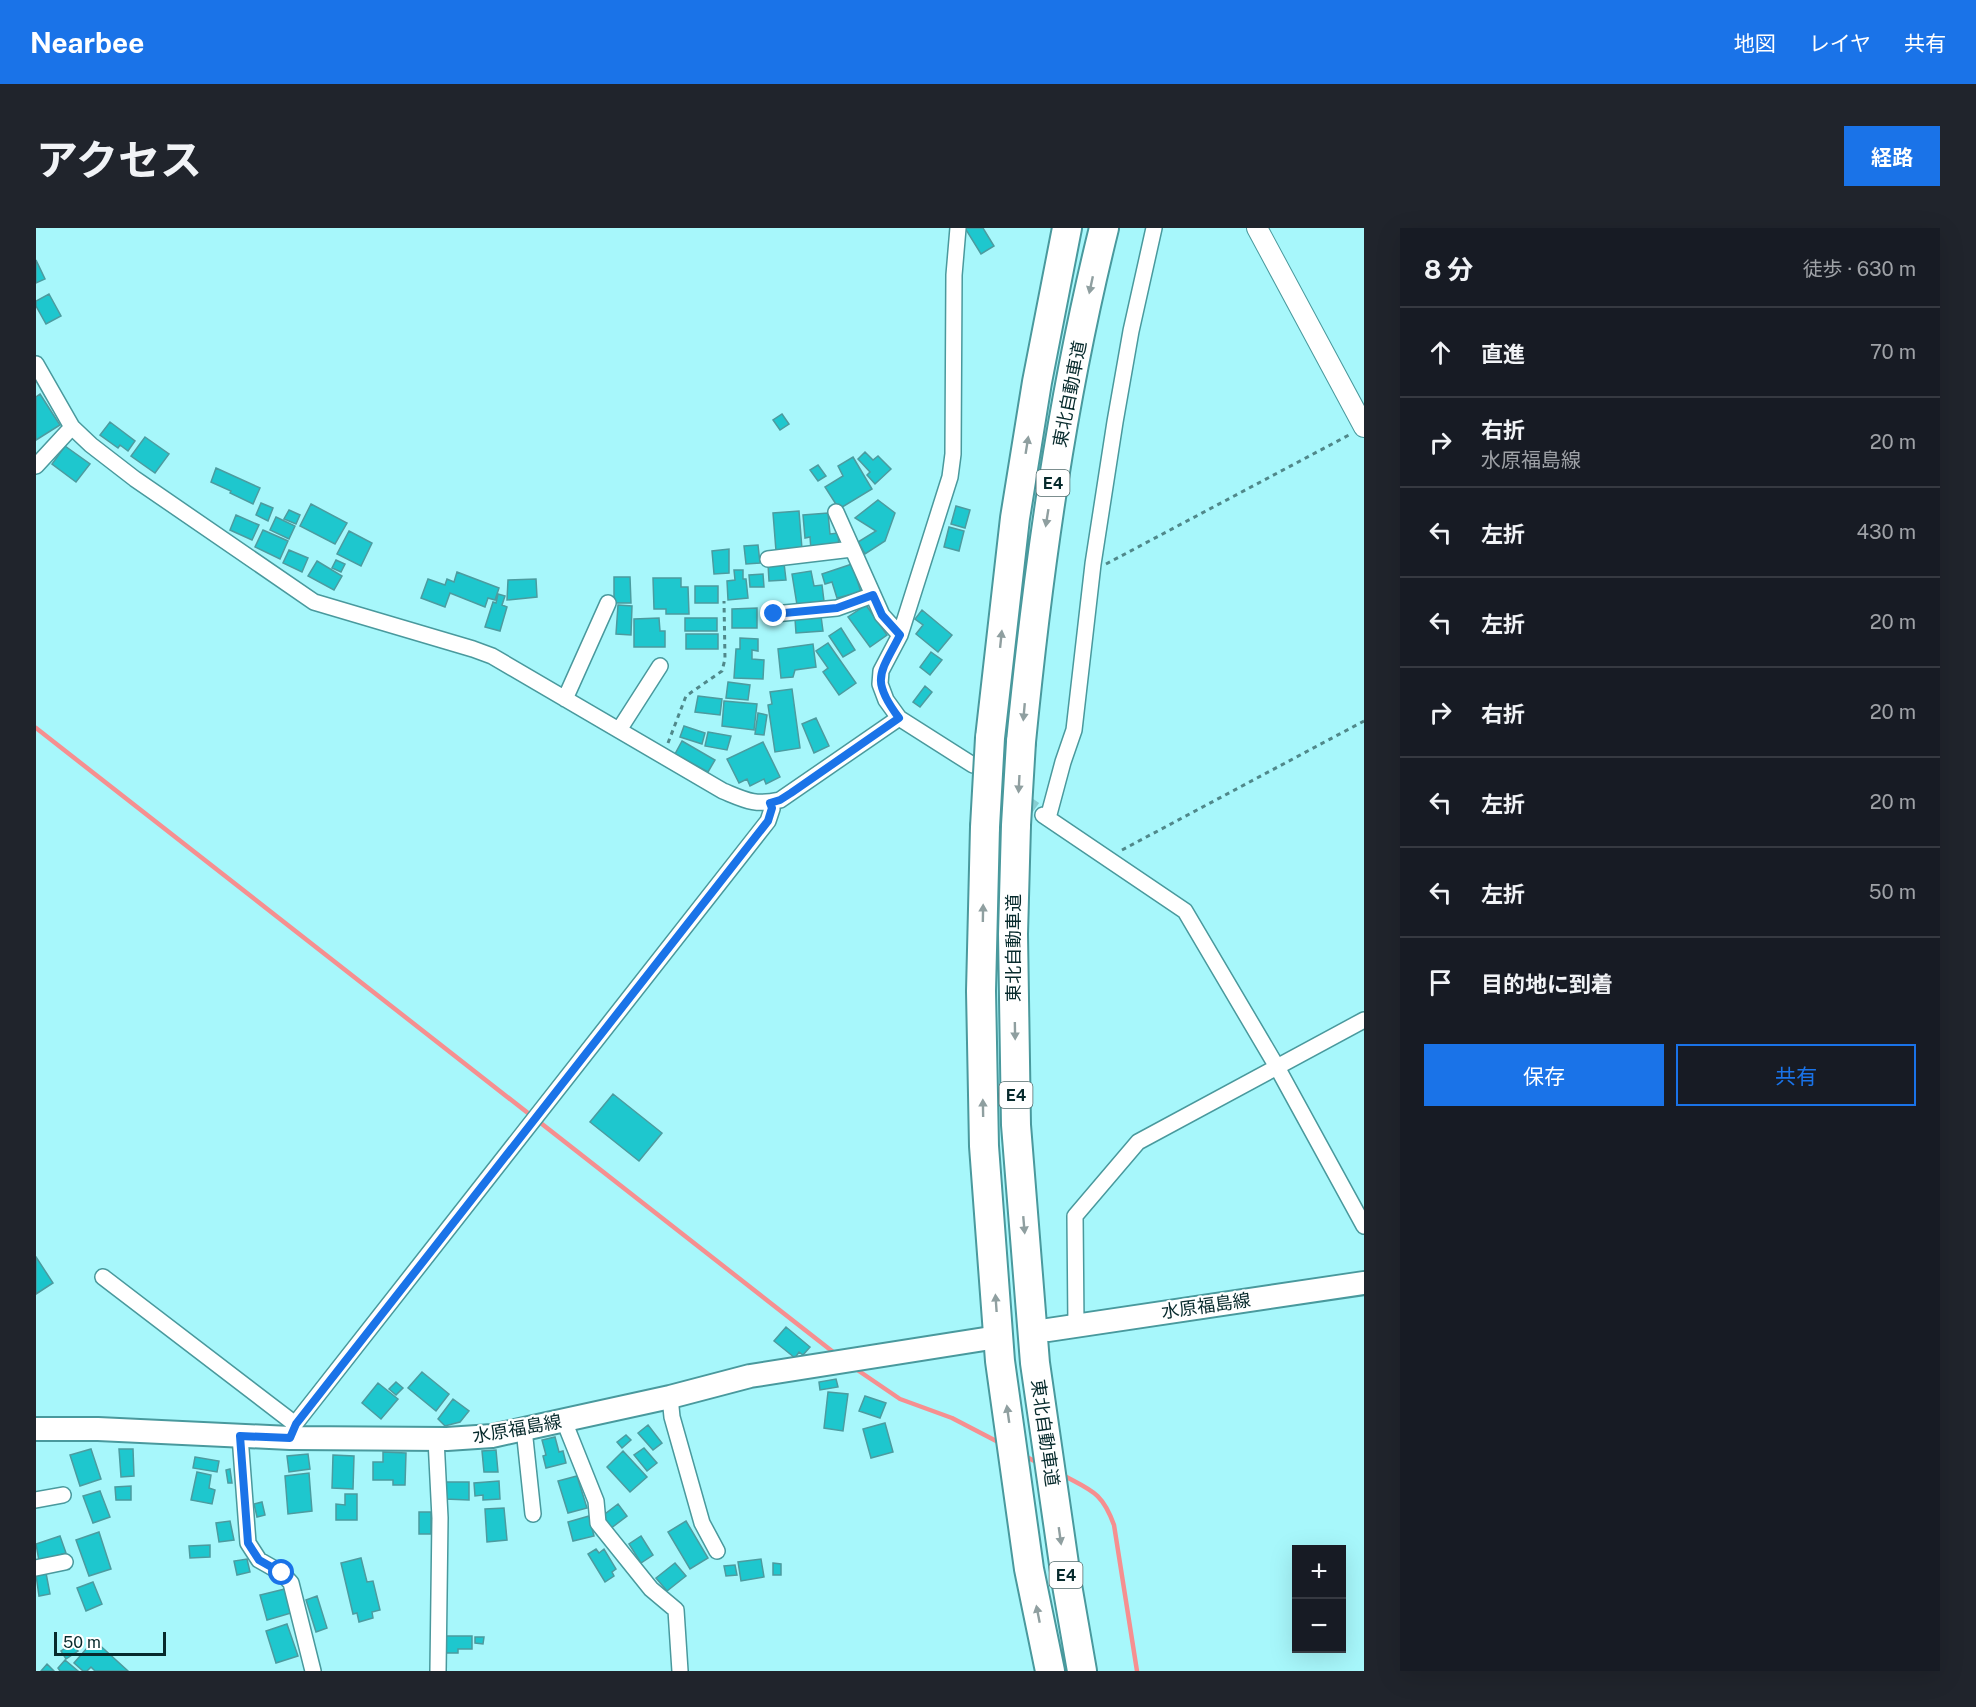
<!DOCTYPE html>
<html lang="ja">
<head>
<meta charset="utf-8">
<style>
  body { margin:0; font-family:"Public Sans","Noto Sans JP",sans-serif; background:#20242c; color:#f1f3f6 }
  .controls { position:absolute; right:18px; bottom:18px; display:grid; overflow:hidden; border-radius:0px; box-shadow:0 6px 24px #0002 }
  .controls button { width:54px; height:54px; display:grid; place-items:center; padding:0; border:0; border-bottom:2px solid #363941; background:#171b24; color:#f1f3f6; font:30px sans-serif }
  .scale { position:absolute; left:18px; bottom:15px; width:112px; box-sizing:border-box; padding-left:6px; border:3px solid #072a2c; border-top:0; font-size:16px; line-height:21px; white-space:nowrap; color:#072a2c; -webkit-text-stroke:4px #fff; paint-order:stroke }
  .stop { position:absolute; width:18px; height:18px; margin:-14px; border:4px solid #1a73e8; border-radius:50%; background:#fff }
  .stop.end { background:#1a73e8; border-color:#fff; box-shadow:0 2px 6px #0008 }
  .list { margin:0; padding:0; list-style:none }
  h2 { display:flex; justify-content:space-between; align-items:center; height:78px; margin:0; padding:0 24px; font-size:26px }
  h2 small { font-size:20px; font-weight:400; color:#9ea1a6 }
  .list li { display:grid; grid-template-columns:39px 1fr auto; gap:18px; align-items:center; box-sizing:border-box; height:90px; padding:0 24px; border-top:2px solid #363941 }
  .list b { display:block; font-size:22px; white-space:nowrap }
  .list p { margin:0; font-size:20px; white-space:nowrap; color:#9ea1a6 }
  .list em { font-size:20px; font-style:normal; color:#9ea1a6 }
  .actions { display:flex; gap:12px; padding:18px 24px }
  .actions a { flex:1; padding:14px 0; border:2px solid #1a73e8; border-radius:0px; text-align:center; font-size:21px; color:#1a73e8 }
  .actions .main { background:#1a73e8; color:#fff }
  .icon { flex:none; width:33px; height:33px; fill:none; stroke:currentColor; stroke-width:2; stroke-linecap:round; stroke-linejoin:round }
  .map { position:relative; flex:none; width:1328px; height:1443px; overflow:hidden; border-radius:0px }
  header { display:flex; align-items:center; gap:36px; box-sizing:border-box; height:84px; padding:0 30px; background:#1a73e8; color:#fff }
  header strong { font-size:28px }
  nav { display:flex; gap:33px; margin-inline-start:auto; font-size:21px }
  .intro { display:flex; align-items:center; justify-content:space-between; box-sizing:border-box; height:144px; padding:0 36px }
  h1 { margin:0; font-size:42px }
  .button { padding:15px 27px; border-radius:0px; background:#1a73e8; color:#fff; font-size:21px; font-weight:700 }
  main { display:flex; gap:36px; padding:0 36px }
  aside { flex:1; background:#171b24; border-radius:0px; box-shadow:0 6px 24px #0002 }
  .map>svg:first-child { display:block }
</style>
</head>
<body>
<header>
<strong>Nearbee</strong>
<nav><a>地図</a><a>レイヤ</a><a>共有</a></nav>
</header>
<div class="intro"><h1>アクセス</h1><a class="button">経路</a></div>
<main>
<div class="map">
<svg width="1328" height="1443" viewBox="0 0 1328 1443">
  <rect width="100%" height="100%" fill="#a7f7fb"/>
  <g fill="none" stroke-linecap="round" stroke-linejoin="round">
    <path stroke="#f68f90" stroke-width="4.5" d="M0,500L801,1127
      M817,1139L864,1171L916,1190L966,1216
      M987,1227L1004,1236
      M1025,1246C1054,1262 1066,1263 1078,1297L1101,1443"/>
  </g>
  <path fill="#1ec7ce" stroke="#4c9b9f" stroke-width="1.5" d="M929,0H947L958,18L945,26Z
    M0,32L9,51L0,55Z
    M13,66L25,88L10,96L0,78V73Z
    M4,166L24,197L0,212V169Z
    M746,186L753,196L744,202L737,192Z
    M74,194L99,213L92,223L84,217L82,220L64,207Z
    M109,209L133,226L119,245L95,228Z
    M29,218L54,236L40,254L16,236Z
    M829,224L837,232L842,228L855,241L839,256L831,247L834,244L822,231Z
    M817,229L836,261L803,281L789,259L807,248L802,238Z
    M782,237L790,248L782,253L774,242Z
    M180,240L224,260L217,276L194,265L195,263L175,254Z
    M842,272L859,285L849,313L829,326L822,314L840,303L819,290Z
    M225,275L237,280L232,293L220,287Z
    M275,276L311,295L299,316L264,298Z
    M920,278L934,282L929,300L915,296Z
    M253,282L264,287L260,296L248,291Z
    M763,283L766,321L740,323L737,285Z
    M792,285L794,306L802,305L803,319L775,322L774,309L769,310L767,287Z
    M200,287L223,297L216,312L194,302Z
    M240,289L259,298L253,311L234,302Z
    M913,299L928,303L923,323L908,319Z
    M227,302L252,313L244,331L219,319Z
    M313,303L336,315L325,338L301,326Z
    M722,317L724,335L710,336L708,318Z
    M693,321V345L678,346L676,323Z
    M253,322L272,330L266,344L247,335Z
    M300,332L309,336L305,344L296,340Z
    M281,333L306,348L298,362L272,348Z
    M748,335L750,352L733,353L732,336Z
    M816,336L825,364L801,370L796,354L789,356L786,346Z
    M698,342H707V351H710L712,370L692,372L691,353L699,352Z
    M775,343L778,358L786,357L788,373L761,377L756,346Z
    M421,344L463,360L459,372L452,370L449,379L414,365L409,379L385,370L392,351L409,357L411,351L418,354Z
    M727,346L728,359H714L713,347Z
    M578,349H594L595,375H578Z
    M617,350H645V359H652L653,386H630V381H618Z
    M500,351L501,369L471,372L472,352Z
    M659,358H682V375H659Z
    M462,366L469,368L466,377L471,379L464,403L449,399L457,374L460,375Z
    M582,377L596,378L595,407L580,406Z
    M830,377L851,407L834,419L812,389Z
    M721,380V400H696V381Z
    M886,382L916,407L902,424L880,406L887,397L879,391Z
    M785,388L787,403L760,405L759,391Z
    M623,390L624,403H629V419H598V391Z
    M649,390H681V403H649Z
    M805,400L819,422L807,429L793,408Z
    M650,406H682V421H650Z
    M704,410L722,411V423L716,422V431L728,432L727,451L698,450L700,421H704Z
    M792,415L820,455L803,467L787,444L792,440L780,423Z
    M777,416L780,439L759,442L757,449L745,450L742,421Z
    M895,424L906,432L894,447L884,439Z
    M692,454L714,457L712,472L690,470Z
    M889,458L896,464L884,479L877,474Z
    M756,461L764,520L739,524L732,477L736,476L734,464Z
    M662,468L686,471L684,487L659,484Z
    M688,473L721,476L718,502L686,498Z
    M722,485L731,487L728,507L719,506Z
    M780,490L793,518L778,525L766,496Z
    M648,498L669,505L666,516L644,509Z
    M672,504L695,508L691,522L669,518Z
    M646,513L679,532L672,544L639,526Z
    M727,514L744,549L730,556L728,551L714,558L711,551L703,555L691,531Z
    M577,866L626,905L603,933L554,894Z
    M0,1029L17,1055L0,1066Z
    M750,1099L774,1119L767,1127L763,1124L759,1130L738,1113Z
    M386,1144L413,1166L400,1183L372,1160Z
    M800,1151L802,1159L784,1162L783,1154Z
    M360,1154L367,1160L360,1167L353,1161Z
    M342,1155L362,1171L345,1191L326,1175Z
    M792,1164L812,1166L807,1203L788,1200Z
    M829,1168L850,1175L844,1190L823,1183Z
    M417,1171L433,1183L424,1194L409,1198L402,1191Z
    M849,1195L857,1224L835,1230L827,1201Z
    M612,1197L626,1215L617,1222L602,1205Z
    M590,1207L595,1212L586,1220L581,1214Z
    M519,1209L523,1224L527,1223L530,1235L510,1240L507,1228L510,1227L506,1212Z
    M608,1220L621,1235L611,1243L598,1227Z
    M55,1221L65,1251L44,1258L34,1227Z
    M83,1221H97L98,1248L85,1249Z
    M460,1222L462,1244H448L446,1223Z
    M587,1223L611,1249L594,1264L571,1239Z
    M347,1224L370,1225L369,1257H357V1252H337V1234H347Z
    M272,1226L274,1241L253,1244L251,1228Z
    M297,1227L318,1228L317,1261L296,1260Z
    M159,1229L183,1233L181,1244L157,1240Z
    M194,1241L196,1255H192L190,1242Z
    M161,1244L175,1247L173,1260L179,1262L176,1276L155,1272Z
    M273,1245L276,1283L252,1286L249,1248Z
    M541,1248L551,1280L532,1285L522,1253Z
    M463,1253L464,1271L447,1272V1267L439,1268L438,1255Z
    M409,1254H433V1272L409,1271Z
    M95,1258V1272H80L79,1259Z
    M64,1263L74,1289L57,1295L47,1268Z
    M309,1266H321V1292H300V1276L309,1277Z
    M226,1274L229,1287L221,1289L218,1276Z
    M582,1276L591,1288L574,1301L565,1289Z
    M468,1280L471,1312L451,1314L449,1281Z
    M383,1284H395V1306H383Z
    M553,1288L558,1308L537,1313L532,1294Z
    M194,1293L198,1312L183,1314L180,1295Z
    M650,1293L672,1330L654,1341L632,1304Z
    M63,1304L75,1341L53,1348L40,1312Z
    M24,1308L30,1325L3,1333L0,1316Z
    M605,1308L617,1327L605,1335L593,1316Z
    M174,1317V1329L154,1330L153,1318Z
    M560,1321L563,1325L568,1321L580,1341L576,1344L578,1348L569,1354L552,1326Z
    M325,1330L331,1354L337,1353L344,1382L336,1384L337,1390L323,1394L321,1385L317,1386L305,1335Z
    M211,1331L214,1344L201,1347L198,1333Z
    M725,1331L728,1349L705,1353L702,1334Z
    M639,1335L650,1348L631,1363L620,1350Z
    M737,1335L745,1336V1347H737Z
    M699,1337L701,1347L690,1348L688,1338Z
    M10,1345L14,1366L3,1368L0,1347Z
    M57,1354L66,1376L50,1383L41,1360Z
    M249,1361L255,1385L231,1392L224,1367Z
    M281,1368L291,1400L280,1404L270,1372Z
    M251,1396L262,1428L240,1435L230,1403Z
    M407,1408H436V1421H422V1425H408Z
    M439,1409H448L447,1416L439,1415Z
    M58,1412L69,1422L92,1443H59L55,1439L51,1443H47L38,1435Z
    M37,1415L42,1423L30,1431L25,1423Z
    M29,1432L42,1443H24L22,1440Z
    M11,1436L18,1443H5Z"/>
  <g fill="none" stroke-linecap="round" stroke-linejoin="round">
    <path stroke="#87ced2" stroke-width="15" stroke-dasharray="15 8" stroke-linecap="butt" d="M949,546L1007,587"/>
    <g stroke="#49999d" stroke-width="18">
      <path id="minor" d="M0,136L36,199L55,217L99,251L278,374L437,421L456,428L687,563C709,572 719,578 744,572L863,490L937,537
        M0,238L36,199
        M800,284L846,387L864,407
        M732,331L816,321
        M738,386L801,380L837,367
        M529,471L572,375
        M863,490L850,472L844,456L845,443L864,407L914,249L917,226L918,47L922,0
        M583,502L624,438
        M1007,587L1149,683L1241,839L1328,998
        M1012,590L1027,534L1038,502L1057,336L1079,194L1095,103L1118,0
        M67,1049L259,1196
        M1040,1098L1039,988L1102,914L1328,792
        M634,1169L636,1189L666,1295L681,1323
        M528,1193L560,1273L562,1295L615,1361L640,1382L644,1443
        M488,1201L497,1286
        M204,1208L212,1315L223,1332L246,1345L255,1355L277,1443
        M254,1210L259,1196L732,593L736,581L733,575
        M400,1211L404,1290L402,1443
        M0,1272L27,1267
        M0,1340L29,1334"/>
    </g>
    <g stroke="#49999d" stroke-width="22">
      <path id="tertiary" d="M1221,0L1328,199"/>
    </g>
    <g stroke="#49999d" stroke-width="26">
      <path id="secondary" d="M1012,1102L1328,1055
        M0,1201H62L254,1210L411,1211L456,1208L634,1169L714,1148L955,1110"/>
    </g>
    <g stroke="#49999d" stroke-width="32">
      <path id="motorway" d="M954,510L979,290L1001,154L1031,0
        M985,514C1002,341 1026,169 1068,0
        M980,597L977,706L980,897L999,1135L1031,1357L1046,1443
        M949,599L945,763L948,918L964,1133L993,1341L1014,1443"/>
    </g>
    <path stroke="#50888a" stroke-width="3" stroke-dasharray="4.5 4.5" stroke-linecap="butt" d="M1070,336L1313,207
      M632,515L650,468L686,443L689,431L688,373
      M1086,622L1328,493"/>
    <use href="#minor" stroke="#fff" stroke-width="15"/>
    <use href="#tertiary" stroke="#fff" stroke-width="20"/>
    <use href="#secondary" stroke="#fff" stroke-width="22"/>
    <use href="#motorway" stroke="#fff" stroke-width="28"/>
    <g stroke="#49999d" stroke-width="32" stroke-linecap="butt">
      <path id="motorway-bridge" d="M980,597L985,514
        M949,599L954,510"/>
    </g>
    <use href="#motorway-bridge" stroke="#fff" stroke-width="28"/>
  </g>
  <defs><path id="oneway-solid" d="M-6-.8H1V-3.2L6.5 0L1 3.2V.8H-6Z" transform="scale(1.5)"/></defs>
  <g fill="#8f9fa0">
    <use href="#oneway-solid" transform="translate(1055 57) rotate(102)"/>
    <use href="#oneway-solid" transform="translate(991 217) rotate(-81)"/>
    <use href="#oneway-solid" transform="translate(1011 290) rotate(99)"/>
    <use href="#oneway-solid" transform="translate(965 411) rotate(-84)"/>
    <use href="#oneway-solid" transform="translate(988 484) rotate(95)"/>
    <use href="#oneway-solid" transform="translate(983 556) rotate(93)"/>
    <use href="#oneway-solid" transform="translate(947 685) rotate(-89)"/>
    <use href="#oneway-solid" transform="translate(979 803) rotate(89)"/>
    <use href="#oneway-solid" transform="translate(947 880) rotate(-91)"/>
    <use href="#oneway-solid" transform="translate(988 997) rotate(85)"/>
    <use href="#oneway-solid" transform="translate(960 1075) rotate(-94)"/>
    <use href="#oneway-solid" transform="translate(972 1186) rotate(-98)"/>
    <use href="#oneway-solid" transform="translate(1024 1308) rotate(82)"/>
    <use href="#oneway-solid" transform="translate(1002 1386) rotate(-101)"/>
  </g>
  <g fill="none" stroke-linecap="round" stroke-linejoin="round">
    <path stroke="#1a73e8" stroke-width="8" d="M246,1345L223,1332L212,1315L204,1208L254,1210L260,1196L732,593L736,580L734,575L744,572L755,565L863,490C834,451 844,446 864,407L846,387L837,367L801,380L738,386"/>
  </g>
  <g text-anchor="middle" stroke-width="4.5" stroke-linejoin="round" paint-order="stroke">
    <g fill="#fff" stroke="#516a6b" stroke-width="1.5">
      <rect x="1000.5" y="242" width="33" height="26" rx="4.5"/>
      <rect x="963.5" y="854" width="33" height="26" rx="4.5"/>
      <rect x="1013.5" y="1334" width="33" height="26" rx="4.5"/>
    </g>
    <g font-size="16" font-weight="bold" fill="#072a2c">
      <text x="1017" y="261">E4</text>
      <text x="980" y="873">E4</text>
      <text x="1030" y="1353">E4</text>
    </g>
    <g font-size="18" fill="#072a2c" stroke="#fff">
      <text transform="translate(1034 166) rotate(-79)" y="6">東北自動車道</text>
      <text transform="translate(978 720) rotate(-90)" y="6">東北自動車道</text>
      <text transform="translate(1170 1078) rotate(-8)" y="6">水原福島線</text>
      <text transform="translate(481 1201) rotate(-10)" y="6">水原福島線</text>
      <text transform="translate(1009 1205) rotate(82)" y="6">東北自動車道</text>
    </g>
  </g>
</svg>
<div class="controls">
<button>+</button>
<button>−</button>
</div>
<div class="scale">50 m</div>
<div class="stop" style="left:246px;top:1345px"></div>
<div class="stop end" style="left:738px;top:386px"></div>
</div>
<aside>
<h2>8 分<small>徒歩 · 630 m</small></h2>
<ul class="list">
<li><svg class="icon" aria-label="ahead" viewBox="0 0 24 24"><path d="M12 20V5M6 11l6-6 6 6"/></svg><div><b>直進</b></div><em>70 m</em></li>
<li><svg class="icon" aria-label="right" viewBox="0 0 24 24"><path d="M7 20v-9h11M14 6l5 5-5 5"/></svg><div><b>右折</b><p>水原福島線</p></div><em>20 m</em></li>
<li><svg class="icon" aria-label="left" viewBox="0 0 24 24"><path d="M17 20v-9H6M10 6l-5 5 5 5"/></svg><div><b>左折</b></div><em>430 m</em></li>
<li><svg class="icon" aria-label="left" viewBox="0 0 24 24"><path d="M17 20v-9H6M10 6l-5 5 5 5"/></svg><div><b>左折</b></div><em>20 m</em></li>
<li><svg class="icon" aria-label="right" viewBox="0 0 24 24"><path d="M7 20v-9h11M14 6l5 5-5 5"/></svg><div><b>右折</b></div><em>20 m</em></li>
<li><svg class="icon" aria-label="left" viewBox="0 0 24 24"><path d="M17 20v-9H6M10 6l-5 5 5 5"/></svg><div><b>左折</b></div><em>20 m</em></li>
<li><svg class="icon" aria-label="left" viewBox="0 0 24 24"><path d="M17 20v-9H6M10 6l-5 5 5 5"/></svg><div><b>左折</b></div><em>50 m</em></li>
<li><svg class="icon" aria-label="arrive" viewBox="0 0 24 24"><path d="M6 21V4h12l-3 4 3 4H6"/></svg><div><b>目的地に到着</b></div></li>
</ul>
<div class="actions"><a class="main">保存</a><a>共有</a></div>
</aside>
</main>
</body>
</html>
